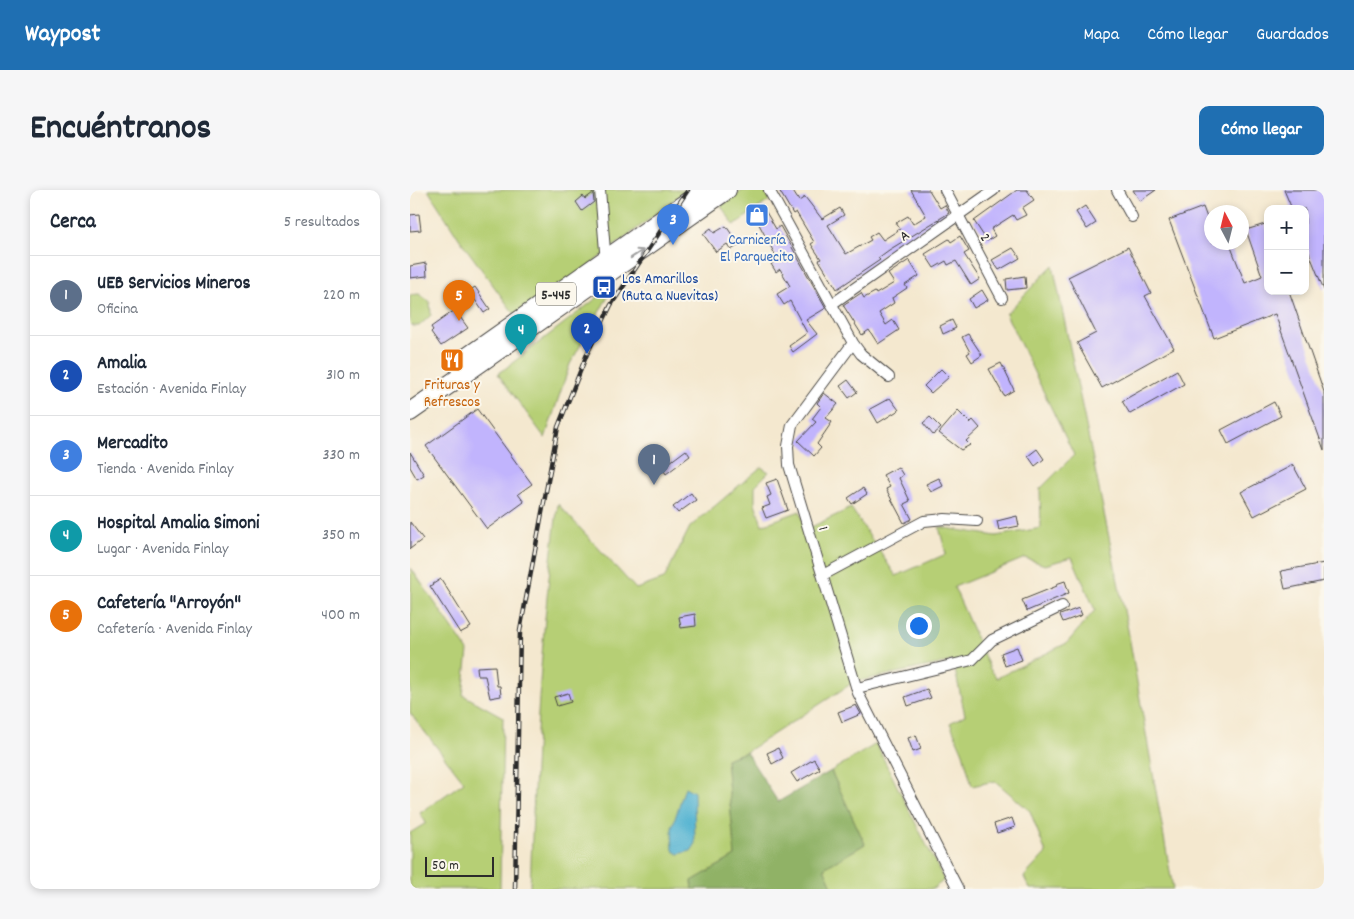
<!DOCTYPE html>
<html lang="es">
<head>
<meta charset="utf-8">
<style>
  body { margin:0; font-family:Dekko,sans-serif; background:#f6f6f7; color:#1f2937 }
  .controls { position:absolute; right:15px; top:15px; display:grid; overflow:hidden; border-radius:10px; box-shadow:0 2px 8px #0003 }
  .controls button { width:45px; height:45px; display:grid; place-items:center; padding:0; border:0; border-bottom:1px solid #e0e1e3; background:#fff; color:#1f2937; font:25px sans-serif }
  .compass { position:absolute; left:794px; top:15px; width:45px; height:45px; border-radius:50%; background:#fff; box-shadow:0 2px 8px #0003; rotate:353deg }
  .scale { position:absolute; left:15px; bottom:12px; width:69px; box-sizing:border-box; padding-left:5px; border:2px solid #2b2b2b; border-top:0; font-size:14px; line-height:18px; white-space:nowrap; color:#2b2b2b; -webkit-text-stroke:4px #fbf7ec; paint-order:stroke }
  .you { position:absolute; left:508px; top:435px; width:18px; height:18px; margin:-12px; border:4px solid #fff; border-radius:50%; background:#1a73e8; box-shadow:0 0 0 8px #1a73e833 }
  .badge { display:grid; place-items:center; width:32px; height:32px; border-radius:50%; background:#1f6fb2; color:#fff; font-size:16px; font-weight:700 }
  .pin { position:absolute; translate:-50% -41px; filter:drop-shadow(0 1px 2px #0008) }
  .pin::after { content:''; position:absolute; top:26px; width:18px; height:15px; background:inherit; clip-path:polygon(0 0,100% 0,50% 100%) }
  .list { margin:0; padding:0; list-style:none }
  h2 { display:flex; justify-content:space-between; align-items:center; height:65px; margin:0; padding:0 20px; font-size:21px }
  h2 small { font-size:16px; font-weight:400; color:#747a83 }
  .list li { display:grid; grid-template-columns:32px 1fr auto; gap:15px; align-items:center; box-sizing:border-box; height:80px; padding:0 20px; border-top:1px solid #e0e1e3 }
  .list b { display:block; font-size:19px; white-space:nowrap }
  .list p { margin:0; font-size:16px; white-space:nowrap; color:#747a83 }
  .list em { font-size:16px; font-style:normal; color:#747a83 }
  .map { position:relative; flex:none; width:914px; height:699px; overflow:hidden; border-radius:10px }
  header { display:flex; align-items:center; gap:30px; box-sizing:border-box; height:70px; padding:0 25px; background:#1f6fb2; color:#fff }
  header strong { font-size:24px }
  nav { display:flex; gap:28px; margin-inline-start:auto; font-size:18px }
  .intro { display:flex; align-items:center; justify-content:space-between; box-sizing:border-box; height:120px; padding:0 30px }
  h1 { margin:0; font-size:35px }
  .button { padding:12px 22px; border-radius:10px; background:#1f6fb2; color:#fff; font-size:18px; font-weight:700 }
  main { display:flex; gap:30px; padding:0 30px }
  aside { flex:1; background:#fff; border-radius:10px; box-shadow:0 2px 8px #0003 }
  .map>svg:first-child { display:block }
</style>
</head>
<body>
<header>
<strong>Waypost</strong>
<nav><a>Mapa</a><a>Cómo llegar</a><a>Guardados</a></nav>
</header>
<div class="intro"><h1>Encuéntranos</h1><a class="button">Cómo llegar</a></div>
<main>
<aside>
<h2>Cerca<small>5 resultados</small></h2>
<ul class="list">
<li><span class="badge" style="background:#5c6f8a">1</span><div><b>UEB Servicios Mineros</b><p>Oficina</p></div><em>220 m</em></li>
<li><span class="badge" style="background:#1a4fb4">2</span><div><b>Amalia</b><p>Estación · Avenida Finlay</p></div><em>310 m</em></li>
<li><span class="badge" style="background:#3f7fe0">3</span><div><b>Mercadito</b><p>Tienda · Avenida Finlay</p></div><em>330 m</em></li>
<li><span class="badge" style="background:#0f9aa8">4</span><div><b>Hospital Amalia Simoni</b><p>Lugar · Avenida Finlay</p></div><em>350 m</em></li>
<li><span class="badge" style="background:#e8710a">5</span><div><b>Cafetería &quot;Arroyón&quot;</b><p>Cafetería · Avenida Finlay</p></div><em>400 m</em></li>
</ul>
</aside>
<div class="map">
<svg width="914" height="699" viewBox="0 0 914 699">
  <rect width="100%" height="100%" fill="#fbf7ec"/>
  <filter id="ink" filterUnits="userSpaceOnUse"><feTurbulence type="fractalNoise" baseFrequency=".02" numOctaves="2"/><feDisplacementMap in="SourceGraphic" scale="10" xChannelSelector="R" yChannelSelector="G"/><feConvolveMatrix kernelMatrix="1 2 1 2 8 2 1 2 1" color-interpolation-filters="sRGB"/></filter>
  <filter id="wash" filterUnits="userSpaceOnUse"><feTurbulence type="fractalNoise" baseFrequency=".0096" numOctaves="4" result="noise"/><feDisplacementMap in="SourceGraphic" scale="20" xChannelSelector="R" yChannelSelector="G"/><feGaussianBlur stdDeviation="1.12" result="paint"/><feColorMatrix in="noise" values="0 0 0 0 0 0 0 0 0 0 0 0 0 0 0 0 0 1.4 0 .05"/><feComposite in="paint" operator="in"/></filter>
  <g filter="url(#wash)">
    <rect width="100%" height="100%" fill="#f4e8cf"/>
    <path fill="#b6cf74" stroke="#707d50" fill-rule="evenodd" d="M18,0H277L111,128L102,121L50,50Z
      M333,0H354L360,10L324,35L311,16Z
      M643,75L718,440L763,699H620L614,687L636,663L620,621L585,591L562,596L553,563L540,533L555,525L543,471L444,492L336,562L316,569L325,666L282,691L283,699H120C125,570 130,442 148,314L226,399L254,389L280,337L351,277L359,282L345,296V313L352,335L390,321L395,340L441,318L486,386L536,364L529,337L586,346L631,338L630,299L664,265L596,124ZM662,367L685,420L657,453L587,488L580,479L544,397L615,368L635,375Z
      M205,94L160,174L135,248L88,184Z
      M9,104L20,112L21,125L9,136H3L0,133V105Z
      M1,378L58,461L53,505L93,527L90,699H0V643L16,633L10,623L54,592L0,523Z
      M466,554L534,690L523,699H423L414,678L455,654L421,581Z"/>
    <path fill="#90b266" stroke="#5e6e48" d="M336,562L368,612L421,581L455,654L414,678L423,699H283L282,691L325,666L316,569Z"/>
    <path fill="#53b3d1" stroke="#3f6f7e" d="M275,597L284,602L285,655L281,661L268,664L263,660L262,638Z"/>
    <g id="blocks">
      <path fill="#c1b4fd" d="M369,0H382L389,11L395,7L412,29L430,18L434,25L418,35L436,64L461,50L459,47L467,42L473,50L490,39L486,33L498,26L503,34L516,26L501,0H519L530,18L535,15L539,23L479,60L468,68L470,70L427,99L409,70L411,69L401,54L404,52L386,22L383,24Z
        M607,0H617L624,10L612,18L616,25L606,30L603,25L581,39L585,46L577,51L564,31Z
        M723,0H746L730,11Z
        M874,0H914V100L895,53V19H882Z
        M183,3L184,12L172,21L166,12L173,6L175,9Z
        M675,16L686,33L677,39L666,22Z
        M353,17L366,39L370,36L416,118L396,130L407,144L383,162L379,156L397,143L380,111L374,115L367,104L380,96L370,79L366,82L361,74L368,70L343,23Z
        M793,17L802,41V52H819L835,93L852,86L836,40L855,34L858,42V101H879L914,202V260L865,124L804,148L759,30Z
        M9,24L11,40L0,41V25Z
        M316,36L329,55L321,60L317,54L306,62L293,44L301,38L304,43Z
        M550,46L559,61L554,64L570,89L561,95L546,71L538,75L536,71L524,78L515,64L539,49L541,52Z
        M718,57L741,103L735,106L764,158L692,198L667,153L686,143L658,87Z
        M603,58L610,68L589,80L582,70Z
        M499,70L509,86L495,95L497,98L482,108L484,113L469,123L476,135L483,130L489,140L468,154L459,140L452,145L433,115L451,103L454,108L465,102L466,104L484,93L478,84Z
        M16,73L17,86L0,88V76Z
        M615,86L616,98L597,100L596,89Z
        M65,97L80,119L74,123L59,101Z
        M572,100L578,110L564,118L559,109Z
        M45,120L58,138L31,156L21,142L23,140L21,137Z
        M542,130L546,138L533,144L530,136Z
        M558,144L572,165L562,172L557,164L560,162L552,147Z
        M591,173L604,200L594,206L579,179Z
        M531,179L539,187L521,203L514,196Z
        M767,180L774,194L720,224L712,211Z
        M438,190L447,202L439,208L430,196Z
        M414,203L428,214L416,228L422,232L407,254L411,258L404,266L388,251L406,232L402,229L411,217L407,213Z
        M480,208L489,220L468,233L460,219Z
        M864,212L871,226L818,254L811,240Z
        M67,219L122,294L108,304L114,312L77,339L16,256Z
        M548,221L560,233L563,230L570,238L556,251L560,255L551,260L529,243Z
        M520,227L531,238L523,245L513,233Z
        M627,259L634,269L625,276L618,266Z
        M276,260L280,266L256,284L252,278Z
        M0,262L14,285L7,289L0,277Z
        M883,275L896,299L844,326L831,302Z
        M488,277L493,285L489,288L500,311L494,314L502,329L494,333L476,299L480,297L473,285Z
        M529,288L533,296L521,302L516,294Z
        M367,289L378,320L356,328L352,318L360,315L357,307L361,305L356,293Z
        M453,298L457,304L442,314L438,308Z
        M281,303L286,310L268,323L263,317Z
        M607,326L609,336L589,340L587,331Z
        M0,332L13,349L0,359Z
        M914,373V391L875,399L871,381Z
        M31,389L61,437L50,443L20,396Z
        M655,391L659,403L617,421L612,410L647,396L646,394Z
        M669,418L672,425L653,432L650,425Z
        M285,424L286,436L271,438L269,427Z
        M607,457L612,470L595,476L591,463Z
        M85,476L87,496H90L91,506L80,508L75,486H68L67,477Z
        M517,499L521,508L498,516L495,507Z
        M158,503L161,512L147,516L144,507Z
        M446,515L451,524L432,532L428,522Z
        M506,545L511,559L503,562L498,548Z
        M368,558L373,568L362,574L357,563Z
        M404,569L410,579L387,592L381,583Z
        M602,628L605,637L587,643L584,634Z"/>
    </g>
  </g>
  <g filter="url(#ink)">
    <use href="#blocks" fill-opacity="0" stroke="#494744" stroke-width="1"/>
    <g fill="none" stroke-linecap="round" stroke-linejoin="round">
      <g stroke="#494744" stroke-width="12">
        <path id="street" d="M190,0L196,73
          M359,0L443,153L451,164L479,187
          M535,0L592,108
          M707,0L722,27
          M422,114L584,0
          M443,153L382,235L378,256L379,275L448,503L548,699
          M413,385L514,331L535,329L567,331
          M447,498L562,470L582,450L652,416"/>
      </g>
      <g stroke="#494744" stroke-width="20">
        <path id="highway" d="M47,174L294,0
          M0,222L317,0"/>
      </g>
      <use href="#street" stroke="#fff" stroke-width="10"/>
      <use href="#highway" stroke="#fff" stroke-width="18"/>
      <g stroke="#2b2b2b" stroke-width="4.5">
        <path id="rail" d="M105,699L110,441L148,237L177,164L201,115L278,0"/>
      </g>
      <use href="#rail" stroke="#fbf7ec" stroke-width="2.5" stroke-dasharray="8" stroke-linecap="butt"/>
    </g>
    <defs><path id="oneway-shaft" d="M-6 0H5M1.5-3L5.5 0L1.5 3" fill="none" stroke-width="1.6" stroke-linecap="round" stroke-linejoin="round" transform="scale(1.25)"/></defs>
    <use stroke="#a0a0a0" href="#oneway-shaft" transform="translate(227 64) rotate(-33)"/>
  </g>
  <defs>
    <g id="shop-square" transform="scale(1.25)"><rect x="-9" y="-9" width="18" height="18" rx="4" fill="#3f7fe0" stroke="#fbf7ec"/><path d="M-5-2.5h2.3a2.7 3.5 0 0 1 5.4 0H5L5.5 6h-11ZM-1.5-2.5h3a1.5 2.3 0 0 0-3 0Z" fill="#fff"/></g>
    <g id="bus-square" transform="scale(1.25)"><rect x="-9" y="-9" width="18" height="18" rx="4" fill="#1a4fb4" stroke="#fbf7ec"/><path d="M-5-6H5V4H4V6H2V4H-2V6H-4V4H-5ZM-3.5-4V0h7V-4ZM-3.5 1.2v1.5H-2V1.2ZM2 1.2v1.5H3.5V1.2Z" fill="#fff"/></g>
    <g id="restaurant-square" transform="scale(1.25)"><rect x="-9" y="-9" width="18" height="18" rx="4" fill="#e8710a" stroke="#fbf7ec"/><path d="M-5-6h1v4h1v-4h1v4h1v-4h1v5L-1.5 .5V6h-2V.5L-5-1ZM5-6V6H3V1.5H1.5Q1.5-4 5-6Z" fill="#fff"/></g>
  </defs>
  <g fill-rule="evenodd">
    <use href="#shop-square" x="347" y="25"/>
    <use href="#bus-square" x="194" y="97"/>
    <use href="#restaurant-square" x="42" y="170"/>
  </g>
  <g text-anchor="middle" stroke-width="4" stroke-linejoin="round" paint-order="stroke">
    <rect fill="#fbf7ec" stroke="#696865" stroke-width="1" x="126" y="92.5" width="40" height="23" rx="4"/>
    <g font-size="14" font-weight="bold" fill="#2b2b2b">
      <text x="146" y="109">5-445</text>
    </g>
    <g font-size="15" fill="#2b2b2b" stroke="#fbf7ec">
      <text transform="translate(494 45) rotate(-35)" y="5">A</text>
      <text transform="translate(576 47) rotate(62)" y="5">2</text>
      <text transform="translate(414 338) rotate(73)" y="5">1</text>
    </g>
    <g font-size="15" fill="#366cbe" stroke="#fbf7ec">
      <text x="347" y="54">Carnicería<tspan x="347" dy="17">El Parquecito</tspan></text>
    </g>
    <g font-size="15" fill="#164399" stroke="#fbf7ec" text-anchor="start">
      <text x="212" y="93">Los Amarillos<tspan x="212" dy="17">(Ruta a Nuevitas)</tspan></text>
    </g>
    <g font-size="15" fill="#c56008" stroke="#fbf7ec">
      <text x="42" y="199">Frituras y<tspan x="42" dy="17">Refrescos</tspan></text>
    </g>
  </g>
</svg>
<div class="controls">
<button>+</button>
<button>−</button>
</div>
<svg class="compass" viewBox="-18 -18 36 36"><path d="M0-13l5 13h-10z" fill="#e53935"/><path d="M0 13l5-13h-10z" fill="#747a83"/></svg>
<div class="scale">50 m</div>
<div class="you"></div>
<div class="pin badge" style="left:244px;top:295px;background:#5c6f8a">1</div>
<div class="pin badge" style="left:177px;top:164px;background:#1a4fb4">2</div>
<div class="pin badge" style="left:263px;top:55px;background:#3f7fe0">3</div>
<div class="pin badge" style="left:111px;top:165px;background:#0f9aa8">4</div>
<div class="pin badge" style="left:49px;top:131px;background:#e8710a">5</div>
</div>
</main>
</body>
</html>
